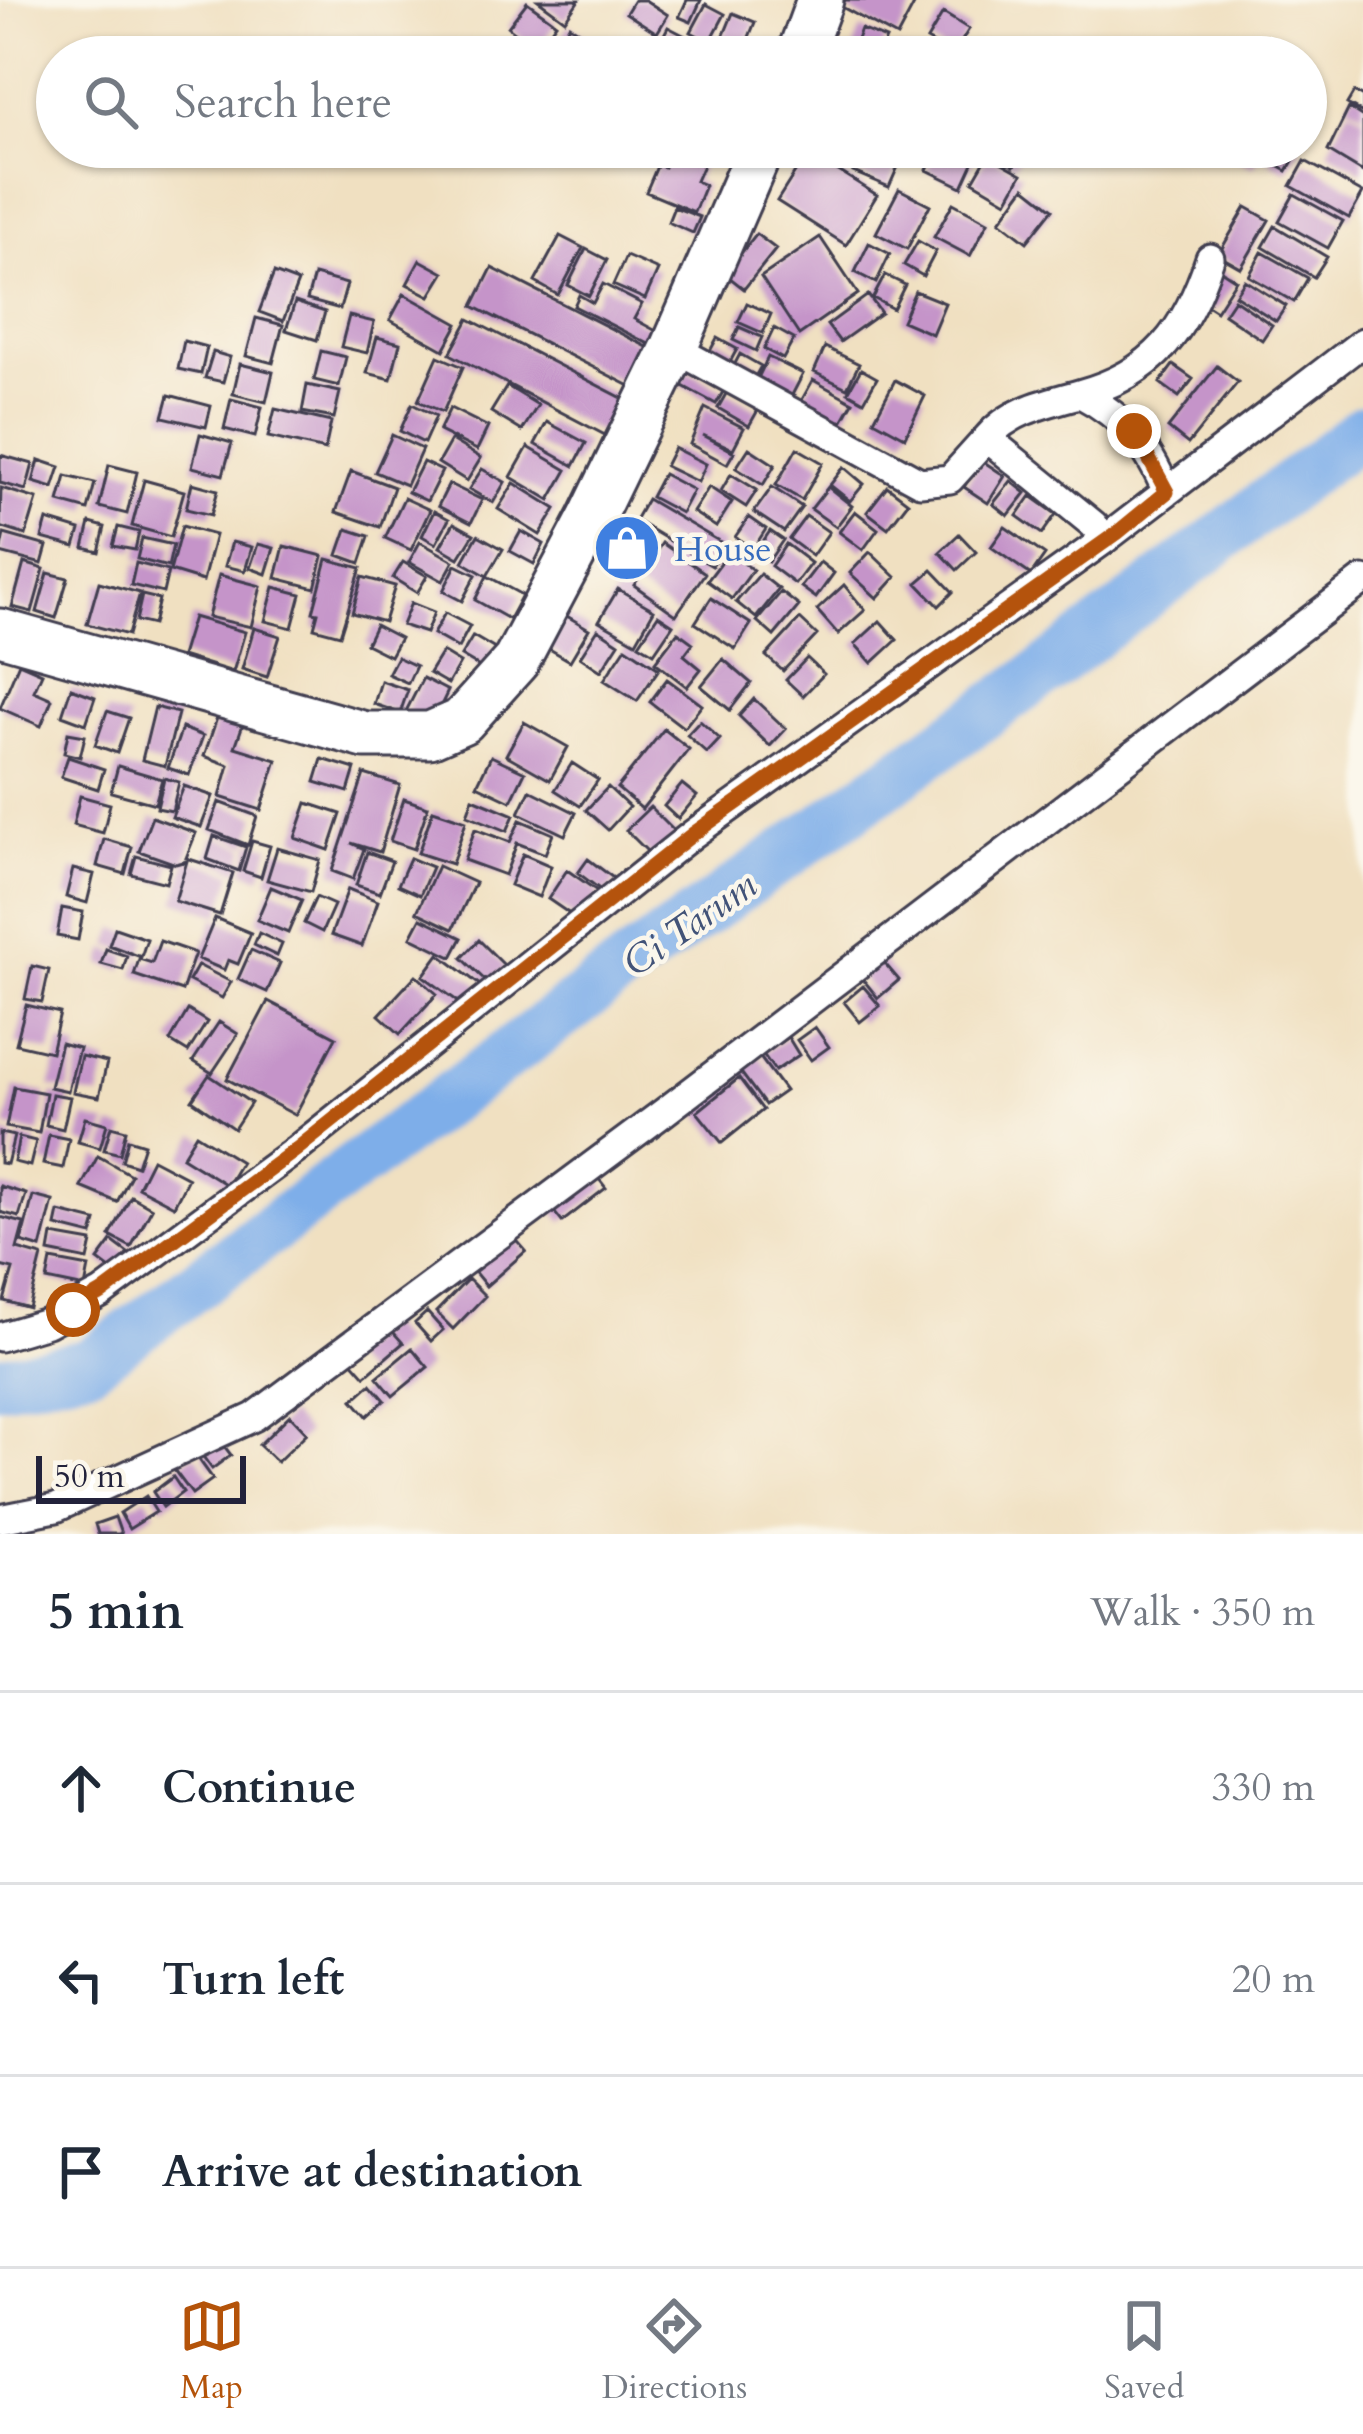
<!DOCTYPE html>
<html lang="en">
<head>
<meta charset="utf-8">
<style>
  body { margin:0; font-family:Cardo,serif; background:#f2f2f3; color:#1f2937 }
  .scale { position:absolute; left:36px; bottom:30px; width:210px; box-sizing:border-box; padding-left:12px; border:6px solid #22223b; border-top:0; font-size:33px; line-height:42px; white-space:nowrap; color:#22223b; -webkit-text-stroke:9px #fbf7ec; paint-order:stroke }
  .stop { position:absolute; width:36px; height:36px; margin:-27px; border:9px solid #b45309; border-radius:50%; background:#fff }
  .stop.end { background:#b45309; border-color:#fff; box-shadow:0 3px 12px #0008 }
  .list { margin:0; padding:0; list-style:none }
  h2 { display:flex; justify-content:space-between; align-items:center; height:156px; margin:0; padding:0 48px; font-size:51px }
  h2 small { font-size:39px; font-weight:400; color:#747a83 }
  .list li { display:grid; grid-template-columns:78px 1fr auto; gap:36px; align-items:center; box-sizing:border-box; height:192px; padding:0 48px; border-top:3px solid #e0e1e3 }
  .list b { display:block; font-size:45px; white-space:nowrap }
  .list em { font-size:39px; font-style:normal; color:#747a83 }
  .icon { flex:none; width:66px; height:66px; fill:none; stroke:currentColor; stroke-width:2; stroke-linecap:round; stroke-linejoin:round }
  .map { position:relative; flex:none; width:1363px; height:1534px; overflow:hidden }
  .search { position:absolute; background:#fff; box-shadow:0 3px 9px #0004; left:36px; right:36px; top:36px; height:132px; display:flex; align-items:center; gap:30px; box-sizing:border-box; padding:0 42px; border-radius:66px; color:#747a83; font-size:45px }
  .sheet { height:732px; background:#fff }
  nav { display:flex; justify-content:space-around; align-items:center; box-sizing:border-box; height:168px; border-top:3px solid #e0e1e3; background:#fff; font-size:33px; color:#747a83 }
  nav a { display:grid; justify-items:center; gap:6px }
  nav .on { color:#b45309 }
  .map>svg:first-child { display:block }
</style>
</head>
<body>
<div class="map">
<svg width="1363" height="1534" viewBox="0 0 1363 1534">
  <rect width="100%" height="100%" fill="#fbf7ec"/>
  <filter id="ink" filterUnits="userSpaceOnUse"><feTurbulence type="fractalNoise" baseFrequency=".00833" numOctaves="2"/><feDisplacementMap in="SourceGraphic" scale="24" xChannelSelector="R" yChannelSelector="G"/><feConvolveMatrix kernelMatrix="1 2 1 2 8 2 1 2 1" color-interpolation-filters="sRGB"/></filter>
  <filter id="wash" filterUnits="userSpaceOnUse"><feTurbulence type="fractalNoise" baseFrequency=".004" numOctaves="4" result="noise"/><feDisplacementMap in="SourceGraphic" scale="48" xChannelSelector="R" yChannelSelector="G"/><feGaussianBlur stdDeviation="2.7" result="paint"/><feColorMatrix in="noise" values="0 0 0 0 0 0 0 0 0 0 0 0 0 0 0 0 0 1.4 0 .05"/><feComposite in="paint" operator="in"/></filter>
  <g filter="url(#wash)">
    <rect width="100%" height="100%" fill="#f0e0c1"/>
    <g fill="none" stroke-linecap="round" stroke-linejoin="round">
      <path stroke="#7eaee9" stroke-width="51" d="M0,1381L89,1364L623,969L1044,672L1363,430"/>
    </g>
    <g id="blocks">
      <path fill="#c594c9" d="M538,0H579L565,20Z
        M634,0H645L668,15L657,33L626,13Z
        M687,0H701L691,22L679,17Z
        M845,0H904L914,5L897,37L842,7Z
        M527,2L556,23L537,49L508,27Z
        M706,4L725,14L710,42L691,32Z
        M733,13L755,22L741,57L719,47Z
        M943,13L969,29L953,55L927,40Z
        M569,25L594,41L585,57H567L555,49Z
        M668,27L710,49L706,57H669L656,50Z
        M861,29L886,39L878,57H850Z
        M617,42L643,57H609Z
        M981,43L999,57H970Z
        M1057,44L1075,57H1048Z
        M896,47L929,56V57H893Z
        M1354,92L1363,97V113L1347,104Z
        M1349,108L1363,117V172L1328,151Z
        M612,147H632L637,150L631,162L610,150Z
        M672,147H711L696,181L705,185L694,212L646,192L658,164L664,167Z
        M718,147H738L741,165L714,154Z
        M820,147H857L848,168L816,155Z
        M864,147L900,162L889,187L853,172Z
        M937,147H968L978,152L962,187L927,170Z
        M987,147H1027L1014,166Z
        M1245,147H1265L1253,167L1238,159Z
        M1277,147H1301L1287,171L1269,161Z
        M808,152L877,195L846,245L777,201Z
        M988,155L1022,174L1007,201L973,181Z
        M1305,161L1363,193L1349,218L1291,186Z
        M1025,187L1053,209L1027,242L1000,221Z
        M899,189L930,205L907,249L876,233Z
        M1294,194L1343,221L1328,248L1279,221Z
        M953,203L988,222L970,256L934,237Z
        M674,207L700,217L693,233L668,222Z
        M1246,207L1269,220L1241,268L1218,255Z
        M1275,226L1327,257L1314,277L1263,247Z
        M756,234L776,249L744,289L725,274Z
        M560,236L583,248L558,295L535,282Z
        M820,237L858,294L799,335L761,277Z
        M918,241L936,251L923,276L904,265Z
        M869,243L890,254L876,283L855,272Z
        M586,249L607,260L589,296L568,285Z
        M1262,252L1308,278L1294,302L1249,276Z
        M626,256L658,270L645,299L613,285Z
        M420,260L444,273L430,296L407,284Z
        M492,268L651,349L632,387L473,306Z
        M1219,269L1236,280L1216,311L1199,300Z
        M274,273L298,282L283,321L259,312Z
        M314,275L347,284L340,309L307,300Z
        M885,275L905,285L893,309L873,298Z
        M1245,280L1286,306L1276,321L1235,295Z
        M603,284L642,304L634,319L660,333L653,346L574,306L579,295L593,303Z
        M915,291L945,303L932,334L902,321Z
        M404,294L458,324L444,350L390,320Z
        M868,295L881,313L840,342L827,325Z
        M1234,299L1272,325L1262,340L1224,314Z
        M295,302L325,312L317,340L286,330Z
        M747,303L771,314L763,333L738,322Z
        M349,316L374,322L367,353L341,347Z
        M256,318L283,325L273,363L246,356Z
        M469,319L624,399L605,435L450,354Z
        M739,327L762,337L756,351L733,340Z
        M774,328L794,339L783,359L764,349Z
        M377,337L400,343L391,379L367,373Z
        M717,338L737,349L729,364L709,353Z
        M184,341L207,347L201,374L178,369Z
        M825,347L859,364L847,388L814,372Z
        M321,351L346,357L339,386L314,380Z
        M213,352L230,357L223,382L205,378Z
        M740,354L761,366L751,384L730,373Z
        M438,356L463,367L443,412L418,401Z
        M768,357L803,374L791,397L757,380Z
        M240,364L273,372L266,402L233,394Z
        M1173,365L1193,379L1179,397L1160,383Z
        M1217,366L1238,382L1188,444L1168,428Z
        M861,369L877,378L864,401L848,392Z
        M688,371L724,390L716,404L681,385Z
        M813,380L853,402L839,427L799,405Z
        M895,380L925,396L905,437L874,420Z
        M307,385L340,392L334,418L302,412Z
        M507,386L538,405L522,431L491,412Z
        M727,392L758,410L749,426L718,408Z
        M169,395L211,406L206,427L163,417Z
        M231,399L262,407L255,437L224,429Z
        M412,404L436,416L424,443L400,431Z
        M450,408L488,427L477,450L439,431Z
        M705,408L744,428L733,449L703,435L734,452L727,464L690,444Z
        M275,409L331,422L325,450L268,437Z
        M547,422L586,443L574,466L535,444Z
        M200,434L232,443L223,475L192,467Z
        M392,435L422,449L406,485L375,472Z
        M451,440L481,458L467,481L438,463Z
        M528,447L567,470L550,500L511,477Z
        M674,448L706,464L698,482L665,466Z
        M749,448L775,465L763,485L736,468Z
        M797,448L823,463L802,500L776,485Z
        M0,455L33,464L26,490L0,483Z
        M39,460L60,467L53,488L33,482Z
        M981,460L1005,476L988,503L964,487Z
        M423,462L442,471L427,501L408,492Z
        M109,465L137,472L127,514L99,507Z
        M844,467L864,484L850,501L830,485Z
        M482,469L505,482L493,503L469,489Z
        M351,471L394,487L380,527L336,512Z
        M663,474L693,490L681,513L651,497Z
        M731,474L757,490L746,507L721,491Z
        M66,476L95,483L88,510L59,502Z
        M144,480L184,491L171,537L132,526Z
        M1011,481L1026,493L1008,516L993,504Z
        M192,483L218,490L211,515L186,509Z
        M514,483L556,509L540,535L498,509Z
        M449,484L482,500L471,523L438,506Z
        M887,486L908,502L888,528L867,512Z
        M709,487L732,502L716,527L693,512Z
        M772,487L802,507L784,532L754,512Z
        M828,487L852,506L836,527L811,509Z
        M1,488L37,499L26,535L0,527Z
        M1031,496L1056,514L1042,534L1017,516Z
        M404,498L430,510L411,550L385,538Z
        M647,499L724,544L712,566L635,520Z
        M434,511L449,519L436,544L422,536Z
        M855,511L878,529L863,550L839,532Z
        M806,516L829,532L812,556L789,539Z
        M749,517L766,529L753,549L735,537Z
        M47,520L80,530L75,547L42,538Z
        M90,523L105,527L99,552L84,548Z
        M454,523L474,534L459,558L440,547Z
        M182,526L215,535L203,581L170,571Z
        M118,527L139,532L135,550L113,546Z
        M1005,527L1045,555L1031,575L991,547Z
        M347,529L369,536L360,563L338,555Z
        M521,531L544,544L534,564L510,551Z
        M770,531L783,540L768,562L755,553Z
        M4,534L47,546L42,564L0,553Z
        M959,534L976,552L957,570L940,552Z
        M478,535L503,549L487,576L463,562Z
        M142,538L173,545L168,567L137,559Z
        M232,542L252,547L245,571L225,566Z
        M420,542L454,561L443,581L409,562Z
        M662,543L705,573L676,615L634,585Z
        M258,544L274,548L266,574L250,568Z
        M786,544L811,563L795,584L771,566Z
        M284,546L323,556L315,588L276,578Z
        M729,552L753,570L732,599L707,581Z
        M870,552L896,577L877,598L850,573Z
        M327,559L361,568L340,635L314,628L318,613L313,612Z
        M403,562L427,576L417,593L393,578Z
        M820,562L834,573L816,598L801,587Z
        M24,563L44,569L32,612L12,607Z
        M136,563L168,571L163,593L131,585Z
        M456,565L476,575L462,601L443,591Z
        M932,570L953,592L939,606L917,583Z
        M48,573L68,578L56,618L37,612Z
        M760,574L779,589L756,618L736,602Z
        M219,575L261,586L251,627L208,617Z
        M487,576L522,595L509,619L475,600Z
        M362,577L395,586L384,622L352,613Z
        M99,582L140,593L128,635L87,624Z
        M844,585L865,610L838,634L817,610Z
        M274,587L301,594L292,628L265,621Z
        M618,589L654,610L636,642L599,621Z
        M781,592L799,606L774,636L757,621Z
        M142,595L159,599L153,625L136,621Z
        M711,598L751,624L735,649L695,623Z
        M411,603L434,612L426,633L402,625Z
        M445,613L470,626L458,648L433,634Z
        M565,615L589,629L570,661L546,647Z
        M658,615L673,625L654,653L639,644Z
        M193,617L245,632L233,672L181,656Z
        M800,619L817,635L783,671L766,656Z
        M880,621L897,640L872,663L855,644Z
        M375,625L400,638L390,656L366,644Z
        M254,628L280,636L267,677L242,669Z
        M598,629L619,643L601,671L580,657Z
        M678,632L693,643L684,655L701,669L687,687L655,662Z
        M473,636L495,649L483,669L461,656Z
        M626,647L659,669L637,701L604,680Z
        M442,652L460,663L448,684L429,673Z
        M397,657L416,666L408,683L388,674Z
        M807,658L824,674L803,696L786,680Z
        M723,659L751,683L730,710L701,686Z
        M19,663L42,673L34,691L52,699L41,726L0,708Z
        M423,678L448,691L431,726L405,713Z
        M667,679L702,705L684,728L650,702Z
        M381,681L408,690L400,713L374,704Z
        M71,688L95,697L86,724L62,715Z
        M754,699L786,729L770,746L739,716Z
        M155,707L178,713L165,766L142,760Z
        M107,711L129,718L117,753L95,745Z
        M218,715L243,724L235,747L277,760L261,810L220,797L229,765L204,756Z
        M700,721L720,739L707,753L687,735Z
        M524,722L568,747L550,780L506,755Z
        M182,728L203,736L189,775L168,768Z
        M664,729L689,749L642,809L617,788Z
        M68,733L85,736L80,757L64,753Z
        M491,756L525,772L511,801L477,785Z
        M68,757L104,769L98,789L61,777Z
        M322,759L355,769L348,792L315,782Z
        M572,763L598,780L580,806L555,790Z
        M118,766L162,779L155,804L111,792Z
        M364,774L400,785L380,852L351,843L364,849L353,879L332,871Z
        M164,778L179,782L172,811L157,808Z
        M682,784L697,796L678,819L664,806Z
        M184,786L213,796L201,827L172,817Z
        M608,787L629,807L608,830L586,810Z
        M530,790L576,813L565,835L519,813Z
        M80,796L110,804L103,833L73,825Z
        M473,798L514,815L507,831L467,815Z
        M404,799L428,807L414,849L390,841Z
        M219,802L257,816L248,845L209,830Z
        M307,803L341,814L329,850L295,838Z
        M650,807L677,834L653,857L626,830Z
        M433,810L466,821L452,864L418,853Z
        M152,817L196,833L186,858L233,873L220,915L175,901L187,861L176,864L139,851Z
        M520,820L553,834L545,854L517,843L505,875L464,860L475,829L510,842Z
        M214,836L246,847L239,871L207,859Z
        M104,839L132,847L125,874L97,866Z
        M252,841L270,846L261,877L243,871Z
        M277,848L320,860L311,892L267,880Z
        M367,852L392,861L380,893L356,885Z
        M523,854L551,866L539,897L510,885Z
        M136,856L171,865L166,883L131,874Z
        M410,858L432,867L420,895L398,885Z
        M588,859L616,880L606,894L578,873Z
        M438,866L475,883L453,929L417,912Z
        M73,869L94,874L87,903L66,897Z
        M567,870L600,893L580,921L548,899Z
        M271,887L302,900L288,933L257,920Z
        M348,889L378,901L362,946L331,935Z
        M316,897L334,905L322,932L304,923Z
        M62,908L83,912L78,940L57,936Z
        M215,918L251,933L238,964L228,960L224,970L198,959Z
        M421,918L462,938L452,957L411,937Z
        M115,928L147,939L141,957L109,945Z
        M259,933L282,944L277,956L254,945Z
        M479,940L506,967L489,984L462,958Z
        M160,941L195,953L182,991L134,975L139,959L152,963Z
        M106,949L127,956L123,970L101,964Z
        M251,950L280,963L267,992L238,979Z
        M439,954L480,985L464,1006L423,976Z
        M881,959L899,980L878,998L861,977Z
        M198,965L231,982L222,998L189,981Z
        M32,966L49,970L42,1002L25,999Z
        M416,975L437,994L400,1034L379,1015Z
        M863,986L880,1006L860,1022L844,1002Z
        M268,1001L336,1037L295,1115L227,1079Z
        M26,1005L60,1013L51,1052L16,1044Z
        M188,1010L207,1022L188,1052L170,1041Z
        M219,1022L238,1034L212,1073L193,1061Z
        M815,1027L829,1047L811,1060L797,1040Z
        M788,1037L799,1055L775,1071L763,1054Z
        M61,1043L79,1048L68,1091L50,1087Z
        M81,1056L107,1062L99,1097L73,1092Z
        M759,1056L785,1091L765,1105L739,1070Z
        M209,1075L251,1103L234,1129L192,1100Z
        M739,1078L763,1110L722,1143L697,1112Z
        M14,1087L46,1093L39,1133L6,1127Z
        M52,1094L70,1097L63,1129L46,1125Z
        M85,1118L107,1124L100,1148L78,1142Z
        M111,1126L126,1130L120,1154L104,1150Z
        M0,1133L14,1136L7,1164L0,1163Z
        M196,1134L241,1162L227,1185L182,1157Z
        M49,1135L69,1139L63,1168L43,1164Z
        M19,1137L36,1141L30,1166L14,1162Z
        M128,1139L144,1144L137,1166L122,1161Z
        M98,1156L131,1175L117,1202L81,1187Z
        M152,1159L188,1178L174,1206L138,1187Z
        M595,1174L606,1188L562,1222L551,1208Z
        M0,1186L26,1194L19,1217L0,1212Z
        M33,1196L53,1201L41,1248L21,1242Z
        M131,1196L152,1208L131,1247L110,1236Z
        M59,1212L96,1221L92,1235L56,1226Z
        M0,1217L24,1223L17,1249L42,1256L29,1308L4,1301L13,1269L0,1266Z
        M52,1235L92,1242L88,1260L49,1252Z
        M512,1235L526,1251L486,1286L472,1269Z
        M112,1241L128,1253L114,1272L98,1260Z
        M51,1260L89,1267L85,1288L47,1280Z
        M468,1279L485,1296L453,1329L436,1312Z
        M427,1312L443,1330L431,1341L415,1323Z
        M387,1325L403,1343L365,1376L349,1358Z
        M412,1348L428,1367L393,1396L377,1377Z
        M371,1384L385,1400L367,1416L353,1400Z
        M290,1415L307,1433L277,1462L259,1445Z
        M221,1442L231,1455L212,1469L202,1455Z
        M195,1454L213,1479L192,1494L174,1470Z
        M173,1477L183,1492L163,1507L153,1492Z
        M146,1496L156,1512L129,1529L120,1513Z
        M115,1517L121,1534H98L95,1524Z"/>
    </g>
  </g>
  <g filter="url(#ink)">
    <use href="#blocks" fill-opacity="0" stroke="#413e4f" stroke-width="3"/>
    <g fill="none" stroke-linecap="round" stroke-linejoin="round">
      <g stroke="#413e4f" stroke-width="33">
        <path id="street" d="M1081,394C1126,418 1147,445 1167,492
          M987,438C1009,411 1046,403 1079,394C1155,374 1187,329 1210,258
          M1104,540L1363,342
          M0,1337L47,1323L102,1293L297,1149L693,834L1104,540L1094,525L987,438L950,479L920,482L674,348
          M0,1519L56,1508L254,1417L663,1113L1363,580"/>
      </g>
      <g stroke="#413e4f" stroke-width="51">
        <path id="primary" d="M799,57L820,0
          M0,632L365,735H430L462,721L516,661L591,519L674,348L761,147"/>
      </g>
      <use href="#street" stroke="#fff" stroke-width="27"/>
      <use href="#primary" stroke="#fff" stroke-width="45"/>
    </g>
  </g>
  <g fill="none" stroke-linecap="round" stroke-linejoin="round" filter="url(#ink)">
    <path stroke="#b45309" stroke-width="15" d="M73,1310L102,1293L297,1149L693,834L1117,533L1167,492L1134,431"/>
  </g>
  <defs>
    <g id="shop-disc" transform="scale(3.45)"><circle r="9.5" fill="#3f7fe0" stroke="#fbf7ec"/><path d="M-5-2.5h2.3a2.7 3.5 0 0 1 5.4 0H5L5.5 6h-11ZM-1.5-2.5h3a1.5 2.3 0 0 0-3 0Z" fill="#fff"/></g>
  </defs>
  <g fill-rule="evenodd">
    <use href="#shop-disc" x="627" y="548"/>
  </g>
  <g text-anchor="middle" stroke-width="9" stroke-linejoin="round" paint-order="stroke">
    <g font-size="36" fill="#366cbe" stroke="#fbf7ec" text-anchor="start">
      <text x="674" y="561">House</text>
    </g>
    <g font-size="39" font-style="italic" fill="#425378" stroke="#fbf7ec">
      <text transform="translate(689 923) rotate(-35)" y="14">Ci Tarum</text>
    </g>
  </g>
</svg>
<div class="scale">50 m</div>
<div class="stop" style="left:73px;top:1310px"></div>
<div class="stop end" style="left:1134px;top:431px"></div>
<div class="search"><svg class="icon" aria-label="search" viewBox="0 0 24 24"><circle cx="10" cy="10" r="6"/><path d="M15 15l6 6"/></svg>Search here</div>
</div>
<section class="sheet">
<h2>5 min<small>Walk · 350 m</small></h2>
<ul class="list">
<li><svg class="icon" aria-label="ahead" viewBox="0 0 24 24"><path d="M12 20V5M6 11l6-6 6 6"/></svg><div><b>Continue</b></div><em>330 m</em></li>
<li><svg class="icon" aria-label="left" viewBox="0 0 24 24"><path d="M17 20v-9H6M10 6l-5 5 5 5"/></svg><div><b>Turn left</b></div><em>20 m</em></li>
<li><svg class="icon" aria-label="arrive" viewBox="0 0 24 24"><path d="M6 21V4h12l-3 4 3 4H6"/></svg><div><b>Arrive at destination</b></div></li>
</ul>
</section>
<nav>
<a class="on"><svg class="icon" aria-label="map" viewBox="0 0 24 24"><path d="M3 6l6-2 6 2 6-2v14l-6 2-6-2-6 2zM9 4v14M15 6v14"/></svg>Map</a>
<a><svg class="icon" aria-label="directions" viewBox="0 0 24 24"><path d="M12 3l9 9-9 9-9-9zM9 14v-3h6M13 9l2 2-2 2"/></svg>Directions</a>
<a><svg class="icon" aria-label="saved" viewBox="0 0 24 24"><path d="M7 4h10v16l-5-4-5 4z"/></svg>Saved</a>
</nav>
</body>
</html>
